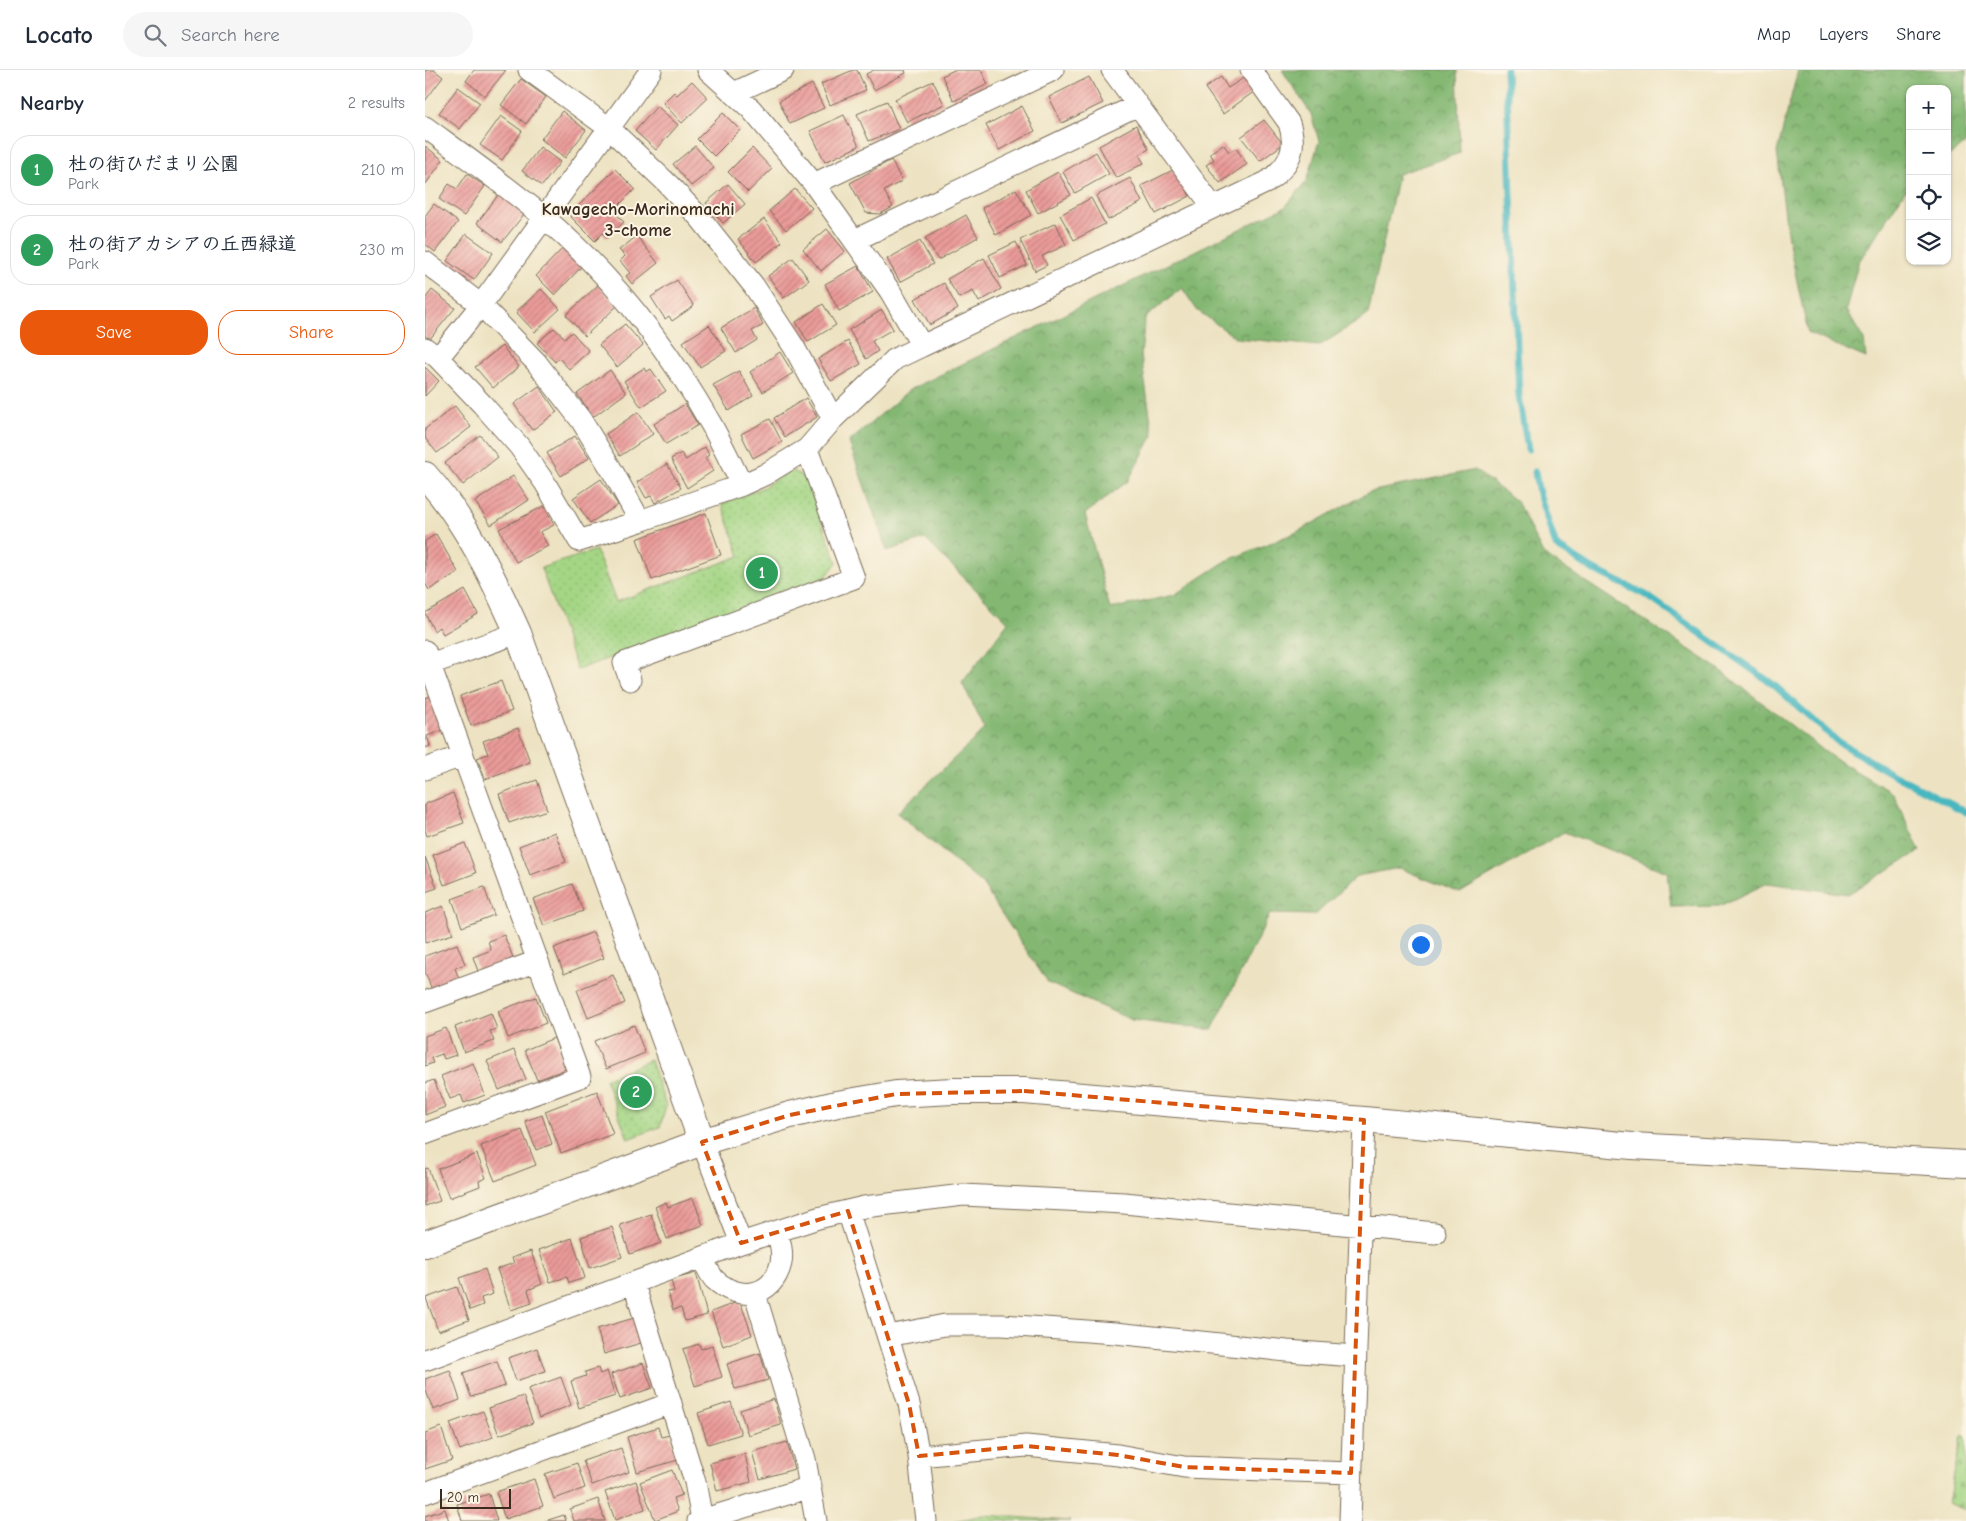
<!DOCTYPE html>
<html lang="en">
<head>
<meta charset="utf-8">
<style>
  body { margin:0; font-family:"Comic Neue","Klee One",sans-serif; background:#f6f6f7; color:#1f2937 }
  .controls { position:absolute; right:15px; top:15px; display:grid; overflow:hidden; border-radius:10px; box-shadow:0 1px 4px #0004 }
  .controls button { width:45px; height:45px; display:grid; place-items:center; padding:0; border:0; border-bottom:1px solid #e0e1e3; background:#fff; color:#1f2937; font:25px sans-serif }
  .scale { position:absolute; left:15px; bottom:12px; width:71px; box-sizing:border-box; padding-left:5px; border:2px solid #3b2a1e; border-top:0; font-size:14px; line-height:18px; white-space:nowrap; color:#3b2a1e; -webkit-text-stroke:4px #fcf5e5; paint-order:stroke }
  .you { position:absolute; left:995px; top:874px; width:18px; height:18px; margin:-12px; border:4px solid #fff; border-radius:50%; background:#1a73e8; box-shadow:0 0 0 8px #1a73e833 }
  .badge { display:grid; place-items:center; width:32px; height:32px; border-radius:50%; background:#ea580c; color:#fff; font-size:16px; font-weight:700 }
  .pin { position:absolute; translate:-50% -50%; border:2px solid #fff; box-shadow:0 1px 5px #0006 }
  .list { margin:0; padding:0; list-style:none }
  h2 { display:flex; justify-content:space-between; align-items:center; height:65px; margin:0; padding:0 20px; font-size:21px }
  h2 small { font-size:16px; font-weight:400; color:#747a83 }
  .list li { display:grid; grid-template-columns:32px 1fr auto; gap:15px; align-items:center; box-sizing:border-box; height:70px; margin:0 10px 10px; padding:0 10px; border:1px solid #e0e1e3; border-radius:20px }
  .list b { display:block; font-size:19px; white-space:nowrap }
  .list p { margin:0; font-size:16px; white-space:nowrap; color:#747a83 }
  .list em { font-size:16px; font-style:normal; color:#747a83 }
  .actions { display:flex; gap:10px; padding:15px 20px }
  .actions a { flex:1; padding:11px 0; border:1px solid #ea580c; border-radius:20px; text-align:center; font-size:18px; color:#ea580c }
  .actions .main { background:#ea580c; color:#fff }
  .icon { flex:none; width:28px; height:28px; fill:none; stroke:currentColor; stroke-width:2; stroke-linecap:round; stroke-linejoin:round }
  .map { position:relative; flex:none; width:1541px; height:1451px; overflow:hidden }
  header { display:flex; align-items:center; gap:30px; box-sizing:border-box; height:70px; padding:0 25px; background:#fff; border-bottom:1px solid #e0e1e3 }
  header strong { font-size:24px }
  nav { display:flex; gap:28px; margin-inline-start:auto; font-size:18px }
  .search { width:350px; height:45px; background:#f6f6f7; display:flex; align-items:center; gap:12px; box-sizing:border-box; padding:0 18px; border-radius:28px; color:#747a83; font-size:19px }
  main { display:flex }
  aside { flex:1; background:#fff }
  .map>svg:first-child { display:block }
</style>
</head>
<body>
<header>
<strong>Locato</strong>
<div class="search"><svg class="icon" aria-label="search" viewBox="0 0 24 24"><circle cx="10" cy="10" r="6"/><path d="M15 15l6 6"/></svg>Search here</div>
<nav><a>Map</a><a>Layers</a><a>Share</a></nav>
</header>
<main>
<aside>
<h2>Nearby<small>2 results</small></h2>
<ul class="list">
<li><span class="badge" style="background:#2e9e5b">1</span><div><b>杜の街ひだまり公園</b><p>Park</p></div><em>210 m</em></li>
<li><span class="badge" style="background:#2e9e5b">2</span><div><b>杜の街アカシアの丘西緑道</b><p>Park</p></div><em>230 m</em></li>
</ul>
<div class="actions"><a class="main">Save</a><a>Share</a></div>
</aside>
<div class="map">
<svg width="1541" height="1451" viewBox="0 0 1541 1451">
  <defs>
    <pattern id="forest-crowns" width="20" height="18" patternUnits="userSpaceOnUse" patternTransform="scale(1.25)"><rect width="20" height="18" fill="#83b772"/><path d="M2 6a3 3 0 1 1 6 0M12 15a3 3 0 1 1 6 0" fill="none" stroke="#6c955d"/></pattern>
    <pattern id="cemetery-stones" width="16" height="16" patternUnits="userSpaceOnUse" patternTransform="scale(1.25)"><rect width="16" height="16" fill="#a4d685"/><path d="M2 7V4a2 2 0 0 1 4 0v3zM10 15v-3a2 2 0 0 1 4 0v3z" fill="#8eb872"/></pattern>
    <pattern id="park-dots" width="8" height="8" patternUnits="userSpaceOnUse" patternTransform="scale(1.25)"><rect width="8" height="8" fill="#a4d685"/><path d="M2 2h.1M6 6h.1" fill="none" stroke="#8eb872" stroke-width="1.8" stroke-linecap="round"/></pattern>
    <pattern id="building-hatch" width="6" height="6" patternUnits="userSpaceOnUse" patternTransform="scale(1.25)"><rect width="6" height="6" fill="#eb9b9a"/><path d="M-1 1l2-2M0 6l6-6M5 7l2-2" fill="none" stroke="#c07f7d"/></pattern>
  </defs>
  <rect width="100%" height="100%" fill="#fcf5e5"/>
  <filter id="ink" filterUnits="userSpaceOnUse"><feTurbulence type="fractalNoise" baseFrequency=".02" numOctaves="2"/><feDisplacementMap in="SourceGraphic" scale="10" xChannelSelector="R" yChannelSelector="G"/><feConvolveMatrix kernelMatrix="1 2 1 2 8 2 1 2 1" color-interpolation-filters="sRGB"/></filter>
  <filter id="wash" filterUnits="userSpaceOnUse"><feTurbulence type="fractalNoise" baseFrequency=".0096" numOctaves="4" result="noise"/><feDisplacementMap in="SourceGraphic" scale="20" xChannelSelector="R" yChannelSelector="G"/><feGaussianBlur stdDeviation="1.12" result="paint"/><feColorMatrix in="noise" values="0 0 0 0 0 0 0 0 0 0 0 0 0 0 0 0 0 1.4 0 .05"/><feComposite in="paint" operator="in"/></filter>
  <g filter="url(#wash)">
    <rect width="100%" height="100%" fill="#ede3c3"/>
    <path fill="url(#forest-crowns)" stroke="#5f7048" d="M857,0H1032L1035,83L973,104L943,245L894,276L811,268L772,240L757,218L720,248L716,285L728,365L703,411L660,444L685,539L749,525L801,491L872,462L944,422L1050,400L1092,432L1118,484L1291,597L1407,687L1468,723L1495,781L1423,824L1343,813L1294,836L1246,837L1242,802L1139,762L1035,823L974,798L932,806L890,845L845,844L787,960L707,950L623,913L557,814L472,743L560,659L537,613L583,552L500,469L462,481L424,372L484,320L860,137L882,111L894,71L886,44Z
      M1373,0H1541V73L1522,87V19H1485V117L1480,121L1433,193L1421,240L1439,270L1441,288L1383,263L1363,169L1352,82Z"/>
    <path fill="url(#cemetery-stones)" stroke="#708052" d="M1537,1366H1541V1440L1523,1433Z"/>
    <path fill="url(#park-dots)" stroke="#708052" d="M369,401L381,409L412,492L401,507L152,600L116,498L171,480L191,532L315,486L297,434L339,417L359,404Z
      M225,990L241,1036L235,1057L203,1069L180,1009Z
      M558,1445L645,1451H530Z"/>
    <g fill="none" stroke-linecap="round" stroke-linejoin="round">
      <path stroke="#48b7c0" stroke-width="7" d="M1081,0L1094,326L1103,379
        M1110,402L1114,424L1131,476L1169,500L1221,525L1349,615L1413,672L1466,703L1541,742"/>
    </g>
    <g id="blocks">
      <path fill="url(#building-hatch)" d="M0,0H9L18,7L0,31Z
        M49,0H81L60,26L41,11Z
        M428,0H432L441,20L405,35L396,14Z
        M449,0H480L481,3L449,20L441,4Z
        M529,0H556L563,14L529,31L517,6Z
        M664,7L678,33L637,53L624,27Z
        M796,7L803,18L820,7L830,21L798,44L780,18Z
        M96,9L121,27L101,54L76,35Z
        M267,11L283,28L257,53L238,33L249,22L252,25Z
        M508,11L519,34L482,52L470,29Z
        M387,14L399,38L365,54L354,31Z
        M33,17L55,33L35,59L14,43Z
        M462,31L474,59L444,71L432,44Z
        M232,36L253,55L231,80L210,61Z
        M597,36L610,61L574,80L561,55Z
        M137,41L161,60L140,88L116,69Z
        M298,43L315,60L289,86L272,69Z
        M419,45L434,76L400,92L385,61Z
        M76,46L97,61L77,90L55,75Z
        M839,50L858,74L835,91L816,67Z
        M711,55L724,79L714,85L719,93L691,108L674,76Z
        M798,74L804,82L811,78L822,94L795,113L781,95L789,90L785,83Z
        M0,76L18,90L0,115Z
        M270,76L289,98L266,116L248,94Z
        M115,77L135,92L117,116L97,101Z
        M327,78L347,99L323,122L303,102Z
        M671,82L684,104L650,123L638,102Z
        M466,90L477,111L459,121L468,137L455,144L441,143L425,113Z
        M190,99L210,119L188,141L199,152L182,168L178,163L170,171L144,145Z
        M750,99L765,126L731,144L716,116Z
        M633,102L646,125L613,143L601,120Z
        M42,104L60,116L39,146L14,129L24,114L32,119Z
        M705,108L717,132L683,150L671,126Z
        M303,114L320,134L298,153L281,133Z
        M370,119L387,138L361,160L344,141Z
        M591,119L606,145L571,165L557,138Z
        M74,124L100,143L77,172L52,153Z
        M666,128L680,154L649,170L635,145Z
        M9,134L33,152L10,182L0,174V146Z
        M541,145L553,167L513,190L500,168Z
        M339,149L357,172L331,192L313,169Z
        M631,153L641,175L617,186L622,195L610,201L595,170Z
        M402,159L420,181L396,201L378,179Z
        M41,164L68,183L49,210L22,191Z
        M212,166L233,193L207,214L201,206L205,203L195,191L200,186L194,180Z
        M495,171L508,194L475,212L462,189Z
        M591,172L602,195L575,208L564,185Z
        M139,177L158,195L130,225L111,206Z
        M368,188L384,210L359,228L343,206Z
        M559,188L576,219L554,232L548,221L534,228L522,209Z
        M433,196L448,222L414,241L400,214Z
        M252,210L269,236L247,251L244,246L240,249L226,227Z
        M519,213L533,239L505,255L490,229Z
        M173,215L192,236L160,266L141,245Z
        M116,219L135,239L110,262L91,242Z
        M7,220L30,238L4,270L0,267V229Z
        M398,234L411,255L383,272L371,252Z
        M329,238L338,255L327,261L332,270L311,283L296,258Z
        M457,240L468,259L447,271L453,281L441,289L424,260Z
        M200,254L218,275L192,297L174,275Z
        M284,255L301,281L275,297L258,272Z
        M129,258L140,268L147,262L164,281L144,299L134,288L130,292L112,273Z
        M423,271L436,294L406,311L393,289Z
        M77,276L94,297L68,318L50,297Z
        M355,282L368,303L338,322L325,302Z
        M0,297L14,311L0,326Z
        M219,298L221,302L226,299L241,321L216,337L199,311Z
        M185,300L201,323L168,347L152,324Z
        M314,301L328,326L304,341L288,315Z
        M114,316L132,342L107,360L89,334Z
        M381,328L392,347L360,367L349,348Z
        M260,334L273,355L241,374L229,354Z
        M30,336L46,357L12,383L0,368V359Z
        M213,342L228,364L195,386L181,364Z
        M345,349L357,372L328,388L316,364Z
        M55,365L73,387L38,415L20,393Z
        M150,366L164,388L136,406L122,383Z
        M280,377L284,385L280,388L288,401L262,418L246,389L256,383L261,390Z
        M242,394L256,418L230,433L226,426L221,428L212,412Z
        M88,406L104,430L66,455L50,432Z
        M176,409L193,435L165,453L148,428Z
        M119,436L129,455L115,462L123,476L91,492L74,459Z
        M281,443L296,485L227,510L212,469Z
        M11,464L33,502L4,520L0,513V471Z
        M40,520L53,544L18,564L14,557L9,561L0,543Z
        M76,611L87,641L46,656L35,626Z
        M6,626L18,660L2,666L5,676L0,678V628Z
        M93,658L105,692L60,709L52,688L63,684L58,671Z
        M112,710L122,740L84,753L74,724Z
        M28,723L39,753L2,766L0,760V734Z
        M130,762L141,792L105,805L94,776Z
        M40,773L51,803L19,815L8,785Z
        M0,787L12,818L0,822Z
        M147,814L158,841L119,856L108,829Z
        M59,817L69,845L37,857L27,829Z
        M18,836L28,864L0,873V843Z
        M168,862L179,888L139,904L129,878Z
        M79,865L89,890L54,904L48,887L66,880L63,871Z
        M32,874L40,894L30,898L34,909L7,920L0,902V886Z
        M188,905L200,933L163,948L152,920Z
        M111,927L121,953L83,968L73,941Z
        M66,943L72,959L65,961L69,971L39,982L30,957Z
        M209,955L220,983L181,999L169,971Z
        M21,958L31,985L19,989L17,984L6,988L8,993L0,996V966Z
        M129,968L141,999L112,1010L100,980Z
        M89,980L101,1009L74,1020L62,991Z
        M48,993L60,1025L39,1033L36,1025L25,1029L16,1006Z
        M9,1010L20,1037L0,1045V1013Z
        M172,1021L188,1064L136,1083L120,1041Z
        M117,1045L127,1074L111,1080L100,1051Z
        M97,1060L111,1095L70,1111L56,1076Z
        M52,1084L61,1108L54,1111L55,1116L24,1128L13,1099Z
        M3,1098L15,1131L0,1136V1099Z
        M268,1128L278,1155L242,1169L230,1137L241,1132L243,1137Z
        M226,1144L236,1173L205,1184L195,1155Z
        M187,1157L197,1187L165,1198L156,1167Z
        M147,1168L160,1208L144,1213L142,1207L125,1212L114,1180Z
        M106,1181L117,1214L103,1220L107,1233L86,1240L72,1199L89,1193L87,1188Z
        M60,1199L68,1224L56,1228L58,1235L45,1240L34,1208Z
        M271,1203L282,1245L260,1251L256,1238L248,1240L243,1222L249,1221L246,1210Z
        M32,1217L44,1250L13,1261L1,1228Z
        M315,1231L327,1265L298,1276L286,1242Z
        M209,1248L216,1273L179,1284L172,1259Z
        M274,1274L276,1279L287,1275L297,1307L270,1316L258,1279Z
        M112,1278L120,1301L91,1311L83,1288Z
        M335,1283L343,1310L310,1319L302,1294Z
        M72,1291L80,1316L46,1327L38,1303Z
        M218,1293L227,1318L195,1329L186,1304Z
        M173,1298L175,1304L182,1301L190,1326L154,1338L146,1311L161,1306L160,1302Z
        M25,1300L35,1330L8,1340L0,1318V1309Z
        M136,1307L146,1335L114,1348L103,1319Z
        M98,1326L108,1353L74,1365L64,1338Z
        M349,1329L356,1355L323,1365L315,1340Z
        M306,1332L316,1364L283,1374L273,1343Z
        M58,1341L68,1367L35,1380L25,1353Z
        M16,1357L27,1390L0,1399V1363Z
        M233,1357L236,1367L245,1365L253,1390L212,1402L202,1367Z
        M362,1372L369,1399L335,1409L327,1382Z
        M196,1378L204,1402L167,1415L158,1391Z
        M320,1384L326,1412L292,1421L285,1393Z
        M152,1393L160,1418L129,1429L120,1404Z
        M247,1400L257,1425L248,1428L253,1441L230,1450L215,1412Z
        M109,1409L118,1436L80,1449L71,1422Z
        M211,1411L220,1439L190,1450L180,1422Z
        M64,1424L72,1451H37L32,1434Z
        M173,1429L180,1451H149L145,1439Z
        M20,1439L24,1451H0V1446Z
        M139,1445L141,1451H120Z"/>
    </g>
  </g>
  <g filter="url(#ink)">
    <use href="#blocks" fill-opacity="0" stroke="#796b58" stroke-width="1"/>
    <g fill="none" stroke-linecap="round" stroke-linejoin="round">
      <g stroke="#796b58" stroke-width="23">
        <path id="minor" d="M104,0L184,58L243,114L275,148L329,216L369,277L408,349
          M687,0L788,137
          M309,23L358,0
          M0,57C41,87 82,116 121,149C187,206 243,278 286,354C297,374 307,395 317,415
          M389,114L628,0
          M430,170L713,35
          M0,192L56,235L111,292L156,350L188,402L215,451
          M497,276L842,112C864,96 873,80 864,53L826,0
          M0,278L13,288L57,334L94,376L120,413L154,471L215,451L317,415L339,405L382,379L408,349L470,289L497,276L465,221L389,114L326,39L283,0
          M13,288L56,235L226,0
          M0,581L155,1007L0,1064
          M5,594L93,563
          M205,610L199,593L429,508L382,379
          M0,699L37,686
          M0,932L112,891
          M277,1072L316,1173
          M423,1141L484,1334L494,1386L501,1451
          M277,1188C281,1195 284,1203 289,1209C313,1232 348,1228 356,1193C358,1182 355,1172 352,1162
          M209,1214L270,1412L277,1450
          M330,1224L380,1389L391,1451
          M463,1266L520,1255H577L690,1263L862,1281L930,1286
          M0,1290L316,1173L393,1148L439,1137L538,1125L699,1133L1010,1163
          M494,1386L601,1376L693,1385L759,1397L926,1403
          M0,1423L246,1333
          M273,1451L386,1417
          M925,1451L939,1050"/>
      </g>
      <g stroke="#796b58" stroke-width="28">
        <path id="tertiary" d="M0,405C41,451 68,507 93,563L277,1072L0,1174
          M277,1072L365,1045L412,1034L471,1024L528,1021H599L939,1050L1207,1076L1541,1094"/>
      </g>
      <use href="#minor" stroke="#fff" stroke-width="21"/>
      <use href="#tertiary" stroke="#fff" stroke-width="26"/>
    </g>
  </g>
  <path fill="none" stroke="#d7540e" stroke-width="4" stroke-dasharray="10 6" stroke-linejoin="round" d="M599,1021L939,1050L926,1403L759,1397L693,1385L601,1376L494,1386L484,1334L423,1141L316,1173L277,1072L365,1045L471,1024Z"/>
  <g text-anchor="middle" stroke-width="4" stroke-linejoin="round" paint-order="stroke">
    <g font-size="18" font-weight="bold" fill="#3b2a1e" stroke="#fcf5e5">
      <text x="213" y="145">Kawagecho-Morinomachi<tspan x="213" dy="21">3-chome</tspan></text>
    </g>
  </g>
</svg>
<div class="controls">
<button>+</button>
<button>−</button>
<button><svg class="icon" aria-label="locate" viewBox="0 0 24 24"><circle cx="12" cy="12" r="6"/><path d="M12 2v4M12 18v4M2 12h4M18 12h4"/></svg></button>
<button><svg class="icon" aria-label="layers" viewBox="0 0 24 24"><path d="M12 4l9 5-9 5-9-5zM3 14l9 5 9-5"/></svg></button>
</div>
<div class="scale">20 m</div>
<div class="you"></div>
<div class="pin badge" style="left:337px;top:503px;background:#2e9e5b">1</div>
<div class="pin badge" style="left:211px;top:1022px;background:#2e9e5b">2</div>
</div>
</main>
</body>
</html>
